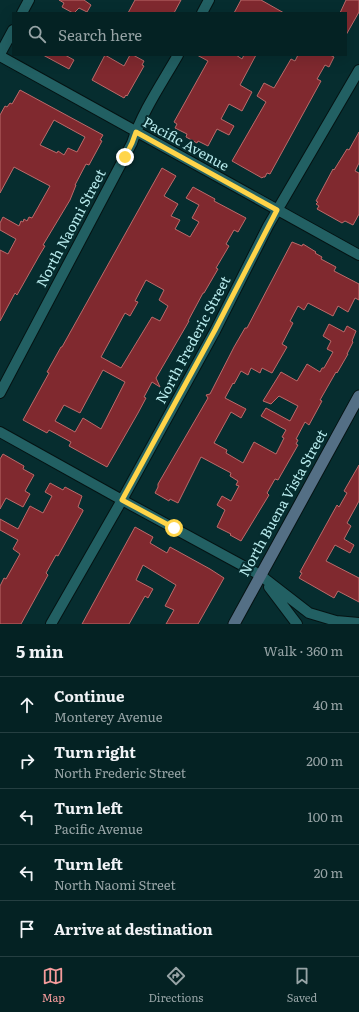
<!DOCTYPE html>
<html lang="en">
<head>
<meta charset="utf-8">
<style>
  body { margin:0; font-family:Literata,serif; background:#0d2a2b; color:#f1f3f6 }
  .stop { position:absolute; width:12px; height:12px; margin:-9px; border:3px solid #ffd54a; border-radius:50%; background:#fff }
  .stop.end { background:#ffd54a; border-color:#fff; box-shadow:0 1px 4px #0008 }
  .list { margin:0; padding:0; list-style:none }
  h2 { display:flex; justify-content:space-between; align-items:center; height:52px; margin:0; padding:0 16px; font-size:17px }
  h2 small { font-size:13px; font-weight:400; color:#97a4a6 }
  .list li { display:grid; grid-template-columns:26px 1fr auto; gap:12px; align-items:center; box-sizing:border-box; height:56px; padding:0 16px; border-top:1px solid #253f41 }
  .list b { display:block; font-size:15px; white-space:nowrap }
  .list p { margin:0; font-size:13px; white-space:nowrap; color:#97a4a6 }
  .list em { font-size:13px; font-style:normal; color:#97a4a6 }
  .icon { flex:none; width:22px; height:22px; fill:none; stroke:currentColor; stroke-width:2; stroke-linecap:round; stroke-linejoin:round }
  .map { position:relative; flex:none; width:359px; height:624px; overflow:hidden }
  .search { position:absolute; background:#042223; box-shadow:0 4px 16px #0002; left:12px; right:12px; top:12px; height:44px; display:flex; align-items:center; gap:10px; box-sizing:border-box; padding:0 14px; border-radius:0px; color:#97a4a6; font-size:15px }
  .sheet { height:332px; background:#042223 }
  nav { display:flex; justify-content:space-around; align-items:center; box-sizing:border-box; height:56px; border-top:1px solid #253f41; background:#042223; font-size:11px; color:#97a4a6 }
  nav a { display:grid; justify-items:center; gap:2px }
  nav .on { color:#f59b9b }
  .map>svg:first-child { display:block }
</style>
</head>
<body>
<div class="map">
<svg width="359" height="624" viewBox="0 0 359 624">
  <rect width="100%" height="100%" fill="#062d2f"/>
  <path fill="#80292f" stroke="#bb6a6a" fill-rule="evenodd" d="M59,0H84L91,5L87,12L79,8L74,13H73L62,7L64,3Z
    M135,0H181L174,13H128Z
    M241,0H261L284,13H234Z
    M346,0H359V12L346,35V13H340Z
    M43,55H65L74,60L69,69Z
    M105,55L124,66L130,55H133L144,61L142,65L144,66L127,96L126,95L124,98L92,80Z
    M197,55H236L242,59L244,55H256L240,85L252,92L242,111L229,104L221,119L234,126L229,135L217,129L208,146L198,141L197,143L186,137L187,134L175,128L177,124L174,122L208,61Z
    M298,55H330L334,57L329,67L325,65L317,79L321,81L270,174L267,173L265,177H263L262,178L232,161L266,102L257,96L264,83L274,88L291,59L295,61Z
    M20,90L103,135L100,140L102,141L89,165L86,164L75,185H76L70,200L43,245L45,246L39,256L17,295L15,293L0,321V250L8,254L16,239L0,230V223L3,217L19,226L21,221L23,222L24,219L27,221L29,217L32,218L50,186L14,167L0,193V115L5,106L7,107L10,103L12,104ZM54,120L85,137L77,152L68,148L64,155L58,151L57,153L40,145Z
    M359,132V163L355,171L359,173V214L353,225L345,221L342,223L317,209L319,206L316,204L318,202L316,201L333,169L334,170L347,149L349,150Z
    M162,168L176,176L164,196L178,204L171,216L180,220L175,229L190,237L199,222L192,218L199,205L186,198L193,187L215,199L214,201L246,218L238,232L234,230L226,244L229,246L216,268L218,269L204,293H203L188,321H189L156,378L160,387L152,382L144,397L146,398L138,413L107,467L69,446L71,442L49,430L47,433L23,420L49,373L47,372L61,347H62ZM146,280L164,290L159,300L168,306L160,321L152,317L121,368L101,357L125,313L130,316L138,302L135,301ZM103,370L125,382L101,429L83,418L75,432L55,421L64,405L80,413Z
    M292,242L302,246L303,244L316,252L315,253L322,257L321,259L336,267L334,271L359,284V300L355,298L348,312L338,306L333,316L308,303L304,310L298,306L290,321L293,323L282,344L287,347L272,373L262,368L260,373L251,368L248,375L241,371L234,384L233,383L225,398L246,409L241,418L231,412L214,443L227,450L226,453L243,463L254,442L276,454L284,438L282,437L286,430L261,416L266,408L290,421L298,406L279,396L271,404L263,401L281,372L297,381L307,364L320,372L322,368H324L333,352L327,349L331,341L323,336L329,324L344,332L347,326L356,331L352,341L353,342L347,354H348L337,373L336,372L320,400L322,401L309,425L305,422L296,439L298,440L296,444L298,445L278,480L275,479L267,493L269,495L241,541L230,535L231,534L217,527L225,510L217,505L222,496L231,501L239,486L236,485L238,481L230,476L231,473L201,457L178,503L170,499L169,501L155,493L158,487V484L208,398L206,395L210,394L234,347L245,328H247Z
    M3,454L24,466L23,469L34,475L25,491L30,494L23,507L6,498L0,509V459Z
    M359,465V501L347,523L351,526L344,539L354,545L350,553L335,545L326,561L359,578V602L338,591L334,598L299,578L302,573L300,572L337,505L339,507L347,493L344,491Z
    M50,483L63,490L65,487L82,496L78,507L83,510V511L58,556L56,555L46,573L48,575L21,624H0V586L4,578L6,579L20,554L13,549L18,540L0,530V519L18,529L30,506L43,513L52,496L45,492Z
    M135,527L153,537L150,543L167,553L170,547L210,569L224,578L198,624H166L174,610L165,606L176,585L143,565L136,580L153,589L148,598L145,596L129,624H82Z"/>
  <g fill="none" stroke-linecap="round" stroke-linejoin="round">
    <g stroke="#051313" stroke-width="12">
      <path id="minor" d="M22,13L29,0
        M202,13L209,0
        M0,54L13,30
        M0,56L359,255
        M0,393L132,143C142,112 162,83 178,55
        M0,432L122,500L260,575L309,613L336,621L359,623
        M269,587L297,624
        M51,624L122,500L215,331L268,226L359,70"/>
    </g>
    <g stroke="#051313" stroke-width="13">
      <path id="secondary" d="M234,624L359,396"/>
    </g>
    <use href="#minor" stroke="#226063" stroke-width="10"/>
    <use href="#secondary" stroke="#546f85" stroke-width="11"/>
  </g>
  <g fill="none" stroke-linecap="round" stroke-linejoin="round">
    <path stroke="#ffd54a" stroke-width="5" d="M125,157L132,143L136,132L277,210L215,330L122,500L174,528"/>
  </g>
  <g text-anchor="middle" stroke-width="4" stroke-linejoin="round" paint-order="stroke">
    <g font-size="14" fill="#b7eaec" stroke="#062d2f">
      <text transform="translate(186 144) rotate(29)" y="5">Pacific Avenue</text>
      <text transform="translate(71 228) rotate(-62)" y="5">North Naomi Street</text>
      <text transform="translate(193 340) rotate(-62)" y="5">North Frederic Street</text>
      <text transform="translate(283 503) rotate(-61)" y="5">North Buena Vista Street</text>
    </g>
  </g>
</svg>
<div class="stop" style="left:174px;top:528px"></div>
<div class="stop end" style="left:125px;top:157px"></div>
<div class="search"><svg class="icon" aria-label="search" viewBox="0 0 24 24"><circle cx="10" cy="10" r="6"/><path d="M15 15l6 6"/></svg>Search here</div>
</div>
<section class="sheet">
<h2>5 min<small>Walk · 360 m</small></h2>
<ul class="list">
<li><svg class="icon" aria-label="ahead" viewBox="0 0 24 24"><path d="M12 20V5M6 11l6-6 6 6"/></svg><div><b>Continue</b><p>Monterey Avenue</p></div><em>40 m</em></li>
<li><svg class="icon" aria-label="right" viewBox="0 0 24 24"><path d="M7 20v-9h11M14 6l5 5-5 5"/></svg><div><b>Turn right</b><p>North Frederic Street</p></div><em>200 m</em></li>
<li><svg class="icon" aria-label="left" viewBox="0 0 24 24"><path d="M17 20v-9H6M10 6l-5 5 5 5"/></svg><div><b>Turn left</b><p>Pacific Avenue</p></div><em>100 m</em></li>
<li><svg class="icon" aria-label="left" viewBox="0 0 24 24"><path d="M17 20v-9H6M10 6l-5 5 5 5"/></svg><div><b>Turn left</b><p>North Naomi Street</p></div><em>20 m</em></li>
<li><svg class="icon" aria-label="arrive" viewBox="0 0 24 24"><path d="M6 21V4h12l-3 4 3 4H6"/></svg><div><b>Arrive at destination</b></div></li>
</ul>
</section>
<nav>
<a class="on"><svg class="icon" aria-label="map" viewBox="0 0 24 24"><path d="M3 6l6-2 6 2 6-2v14l-6 2-6-2-6 2zM9 4v14M15 6v14"/></svg>Map</a>
<a><svg class="icon" aria-label="directions" viewBox="0 0 24 24"><path d="M12 3l9 9-9 9-9-9zM9 14v-3h6M13 9l2 2-2 2"/></svg>Directions</a>
<a><svg class="icon" aria-label="saved" viewBox="0 0 24 24"><path d="M7 4h10v16l-5-4-5 4z"/></svg>Saved</a>
</nav>
</body>
</html>
